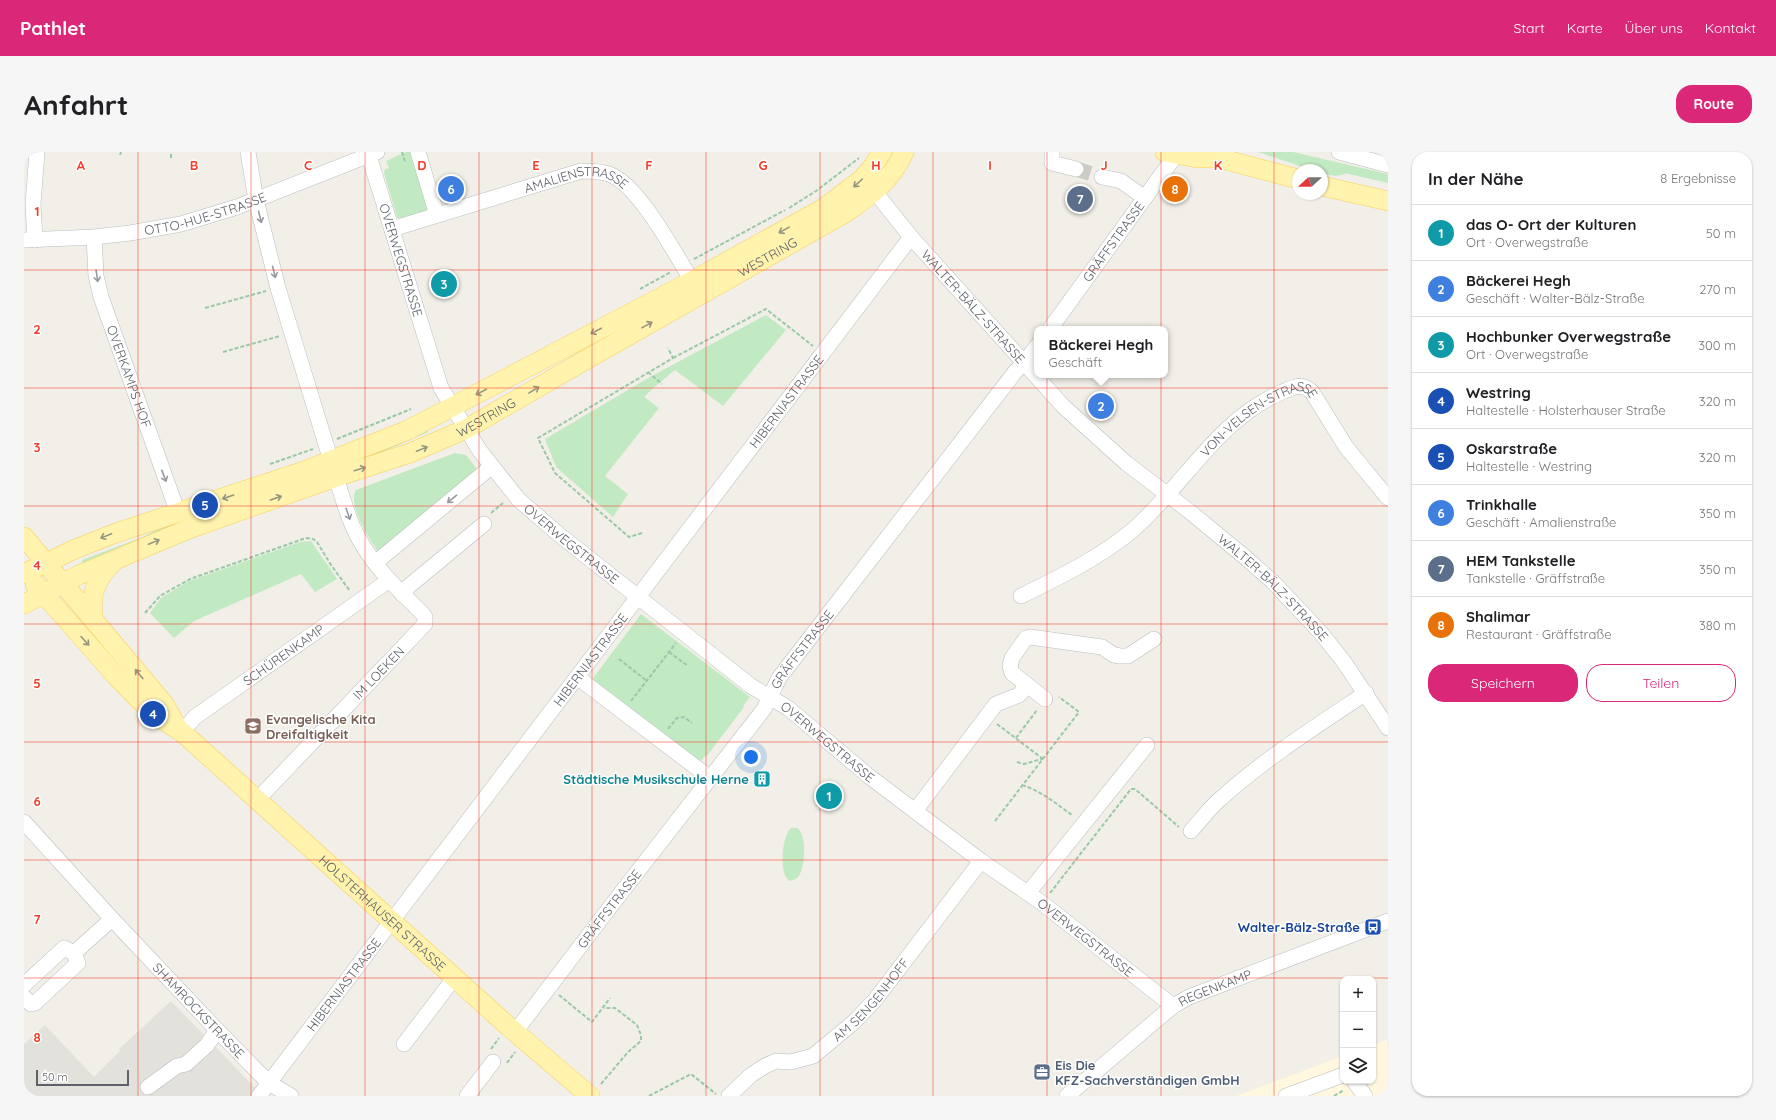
<!DOCTYPE html>
<html lang="de">
<head>
<meta charset="utf-8">
<style>
  body { margin:0; font-family:Quicksand,sans-serif; background:#f6f6f6; color:#202124 }
  .controls { position:absolute; right:12px; bottom:12px; display:grid; overflow:hidden; border-radius:8px; box-shadow:0 1px 3px #0004 }
  .controls button { width:36px; height:36px; display:grid; place-items:center; padding:0; border:0; border-bottom:1px solid #e0e0e0; background:#fff; color:#202124; font:20px sans-serif }
  .compass { position:absolute; left:1268px; top:12px; width:36px; height:36px; border-radius:50%; background:#fff; box-shadow:0 1px 3px #0004; rotate:249deg }
  .scale { position:absolute; left:12px; bottom:10px; width:93px; box-sizing:border-box; padding-left:4px; border:2px solid #5e6268; border-top:0; font-size:11px; line-height:14px; white-space:nowrap; color:#5e6268; -webkit-text-stroke:3px #fff; paint-order:stroke }
  .you { position:absolute; left:727px; top:605px; width:14px; height:14px; margin:-10px; border:3px solid #fff; border-radius:50%; background:#1a73e8; box-shadow:0 0 0 6px #1a73e833 }
  .badge { display:grid; place-items:center; width:26px; height:26px; border-radius:50%; background:#db2777; color:#fff; font-size:13px; font-weight:700 }
  .pin { position:absolute; translate:-50% -50%; border:2px solid #fff; box-shadow:0 1px 4px #0006 }
  .popup { position:absolute; left:1010px; top:174px; width:134px; height:52px; box-sizing:border-box; display:grid; place-content:center; border-radius:8px; background:#fff; filter:drop-shadow(0 1px 3px #0005); font-size:13px; white-space:nowrap; color:#757577 }
  .popup b { font-size:15px; color:#202124 }
  .popup::after { content:''; position:absolute; left:50%; top:100%; margin-left:-8px; border:8px solid transparent; border-top-color:#fff }
  .list { margin:0; padding:0; list-style:none }
  h2 { display:flex; justify-content:space-between; align-items:center; height:52px; margin:0; padding:0 16px; font-size:17px }
  h2 small { font-size:13px; font-weight:400; color:#757577 }
  .list li { display:grid; grid-template-columns:26px 1fr auto; gap:12px; align-items:center; box-sizing:border-box; height:56px; padding:0 16px; border-top:1px solid #e0e0e0 }
  .list b { display:block; font-size:15px; white-space:nowrap }
  .list p { margin:0; font-size:13px; white-space:nowrap; color:#757577 }
  .list em { font-size:13px; font-style:normal; color:#757577 }
  .actions { display:flex; gap:8px; padding:12px 16px }
  .actions a { flex:1; padding:9px 0; border:1px solid #db2777; border-radius:16px; text-align:center; font-size:14px; color:#db2777 }
  .actions .main { background:#db2777; color:#fff }
  .icon { flex:none; width:22px; height:22px; fill:none; stroke:currentColor; stroke-width:2; stroke-linecap:round; stroke-linejoin:round }
  .map { position:relative; flex:none; width:1364px; height:944px; overflow:hidden; border-radius:16px }
  header { display:flex; align-items:center; gap:24px; box-sizing:border-box; height:56px; padding:0 20px; background:#db2777; color:#fff }
  header strong { font-size:19px }
  nav { display:flex; gap:22px; margin-inline-start:auto; font-size:14px }
  .intro { display:flex; align-items:center; justify-content:space-between; box-sizing:border-box; height:96px; padding:0 24px }
  h1 { margin:0; font-size:28px }
  .button { padding:10px 18px; border-radius:16px; background:#db2777; color:#fff; font-size:14px; font-weight:700 }
  main { display:flex; gap:24px; padding:0 24px }
  aside { flex:1; background:#fff; border-radius:16px; box-shadow:0 1px 3px #0004 }
  .map>svg:first-child { display:block }
</style>
</head>
<body>
<header>
<strong>Pathlet</strong>
<nav><a>Start</a><a>Karte</a><a>Über uns</a><a>Kontakt</a></nav>
</header>
<div class="intro"><h1>Anfahrt</h1><a class="button">Route</a></div>
<main>
<div class="map">
<svg width="1364" height="944" viewBox="0 0 1364 944">
  <rect width="100%" height="100%" fill="#f1efe7"/>
  <path fill="#fff8de" d="M1363,888L1364,944H1212L1319,904V929H1349V893Z"/>
  <path fill="#e2e1db" d="M147,849L239,944H7L0,936V892L21,873L70,925L96,899L95,897Z"/>
  <path fill="#c2eac2" d="M382,0H390L407,58L376,67L373,65L360,21L361,17L365,16L362,9Z
    M1234,0H1269L1364,22V31L1321,21V22L1312,24L1298,21V18H1288Z
    M742,163L762,178L699,254L651,218L629,236L620,245L635,256L581,324L604,342L589,365L532,315L521,287L624,226Z
    M402,276L404,280L334,311L59,413L58,408L119,385L147,370Z
    M431,301L442,303L456,321L355,401C346,388 323,353 332,338Z
    M287,389L313,427L291,440L277,422L170,469L150,486L126,461L137,446L165,429L276,390Z
    M617,462L726,545L719,554L720,555L682,605L681,604L675,611L567,529Z
    M767,676H773C783,682 781,712 776,722C774,726 770,728 766,729C754,724 758,683 767,676Z"/>
  <g fill="none" stroke-linecap="round" stroke-linejoin="round">
    <path stroke="#ccccc7" stroke-width="15" stroke-dasharray="15 8" stroke-linecap="butt" d="M1052,17L1078,25"/>
    <g stroke="#b9bcc1" stroke-width="16">
      <g id="minor">
        <path d="M224,0L232,48L254,136L307,309"/>
        <path d="M394,0L413,63"/>
        <path d="M1028,0V11L1052,17"/>
        <path d="M1315,0L1364,13"/>
        <path id="s1" d="M345,4L417,236L456,299L495,348L538,385L727,534L764,556L846,625L957,709L1018,751L1149,854"/>
        <path d="M1078,25L1097,29L1121,46"/>
        <path id="s2" d="M851,40L887,85L1039,254L1102,311L1165,359L1222,406L1249,430L1297,481L1320,510L1364,576"/>
        <path id="s3" d="M368,77L557,19C566,19 577,19 585,22C615,33 650,100 668,129"/>
        <path id="s4" d="M70,85L72,124L77,145L154,361"/>
        <path id="s5" d="M0,88L70,85L106,81L157,72L213,55L353,0"/>
        <path d="M11,88L9,52L13,0"/>
        <path id="s6" d="M1026,177L1138,22L1147,10L1150,0"/>
        <path d="M351,411L467,315"/>
        <path d="M378,442L385,434L460,372"/>
        <path id="s7" d="M997,444C1036,425 1077,405 1110,377C1161,332 1193,268 1258,240C1270,235 1278,230 1288,240L1322,295L1364,346"/>
        <path d="M553,525L686,626"/>
        <path d="M1021,547L988,521L986,514L988,506L1002,486L1006,485L1078,495L1090,503L1096,504H1104L1130,487"/>
        <path id="s8" d="M158,580L171,565L364,429"/>
        <path id="s9" d="M233,648L401,472V465L398,461C372,436 344,409 329,375C322,359 317,341 312,325"/>
        <path d="M891,659L972,552L995,543L1003,533"/>
        <path id="s10" d="M0,670L88,767L193,878L245,931L267,944"/>
        <path d="M1167,679C1176,669 1184,658 1194,649C1239,608 1291,575 1342,541"/>
        <path d="M1004,741L1123,593"/>
        <path d="M50,801L88,767"/>
        <path d="M0,833L40,796L50,801L54,811L11,851L7,852L0,845"/>
        <path id="s11" d="M491,880L583,759L740,557L755,526L991,220L1000,211L1013,194"/>
        <path d="M380,892L431,825"/>
        <path d="M1330,929L1341,944"/>
        <path d="M124,935L153,914L162,912L183,893L193,878"/>
        <path id="s12" d="M235,944L887,85"/>
        <path d="M443,944L469,910"/>
        <path id="s13" d="M705,944L727,923L741,914L752,909L767,910L789,904L830,870L851,848L957,709"/>
        <path id="s14" d="M1043,944L1149,854L1165,845L1364,769"/>
        <path d="M1262,944L1319,923"/>
      </g>
    </g>
    <g stroke="#fbcf56" stroke-width="20">
      <g id="major">
        <path d="M1141,0L1173,6H1195L1274,27"/>
        <path d="M1298,34L1364,49"/>
        <path d="M0,385L140,552L153,575"/>
        <path d="M0,422L51,397L92,381L280,319L384,278L668,129L800,56L838,27L847,17L858,0"/>
        <path id="s15" d="M11,432L93,525L129,562L158,580L484,874L566,944"/>
        <path id="s16" d="M0,452L55,423L162,378L312,325L386,301L442,277L570,203L821,61C846,44 868,28 880,0"/>
        <path d="M69,466C66,442 72,426 90,409"/>
      </g>
    </g>
    <path stroke="#99c9a8" stroke-width="2" stroke-dasharray="4 2" stroke-linecap="butt" d="M378,0L381,10
      M96,3L97,0
      M147,6V0
      M765,56L792,39L835,6
      M670,107L761,58
      M616,137L647,120
      M181,156L242,139
      M199,200L256,184
      M649,206L742,157L789,194
      M624,220L638,232
      M313,287L387,257
      M246,312L289,297
      M467,361L479,351
      M618,381L605,385L531,321L514,286L649,206L644,196
      M121,461L136,444L166,427L282,386L289,387L293,390L307,413L326,439
      M645,500L664,514
      M595,507L623,529
      M607,549L652,491
      M973,572L1019,607
      M644,577L653,566L660,565L668,571
      M992,586L1013,558
      M993,610L1000,612L1018,607
      M998,633C1017,639 1033,652 1049,664
      M971,669L1055,560L1035,545
      M1026,741L1107,637H1111L1155,675
      M535,843L568,870L586,846
      M467,897L475,886
      M483,911L491,900
      M577,932L604,900L617,889V883L613,873L591,856H580
      M625,944L667,922L692,942
      M1310,944L1320,938"/>
    <use href="#minor" stroke="#fff" stroke-width="15"/>
    <use href="#major" stroke="#fff3ae" stroke-width="19"/>
  </g>
  <defs><path id="oneway-shaft" d="M-6 0H5M1.5-3L5.5 0L1.5 3" fill="none" stroke-width="1.6" stroke-linecap="round" stroke-linejoin="round"/></defs>
  <g stroke="#969580">
    <use href="#oneway-shaft" transform="translate(834 31) rotate(138)"/>
    <use href="#oneway-shaft" transform="translate(760 78) rotate(151)"/>
    <use href="#oneway-shaft" transform="translate(623 173) rotate(-29)"/>
    <use href="#oneway-shaft" transform="translate(572 179) rotate(152)"/>
    <use href="#oneway-shaft" transform="translate(510 238) rotate(-31)"/>
    <use href="#oneway-shaft" transform="translate(457 240) rotate(152)"/>
    <use href="#oneway-shaft" transform="translate(398 297) rotate(-22)"/>
    <use href="#oneway-shaft" transform="translate(336 317) rotate(-17)"/>
    <use href="#oneway-shaft" transform="translate(204 345) rotate(161)"/>
    <use href="#oneway-shaft" transform="translate(252 346) rotate(-19)"/>
    <use href="#oneway-shaft" transform="translate(82 384) rotate(158)"/>
    <use href="#oneway-shaft" transform="translate(130 390) rotate(-22)"/>
    <use href="#oneway-shaft" transform="translate(61 489) rotate(48)"/>
    <use href="#oneway-shaft" transform="translate(115 522) rotate(-130)"/>
  </g>
  <g stroke="#96999d">
    <use href="#oneway-shaft" transform="translate(236 65) rotate(76)"/>
    <use href="#oneway-shaft" transform="translate(250 120) rotate(76)"/>
    <use href="#oneway-shaft" transform="translate(73 124) rotate(81)"/>
    <use href="#oneway-shaft" transform="translate(140 324) rotate(70)"/>
    <use href="#oneway-shaft" transform="translate(428 347) rotate(141)"/>
    <use href="#oneway-shaft" transform="translate(324 362) rotate(71)"/>
  </g>
  <path fill="none" stroke="#f53b29" stroke-width="1" stroke-opacity="0.55" d="M114,0V944M227,0V944M341,0V944M455,0V944M568,0V944M682,0V944M796,0V944M909,0V944M1023,0V944M1137,0V944M1250,0V944M0,118H1364M0,236H1364M0,354H1364M0,472H1364M0,590H1364M0,708H1364M0,826H1364"/>
  <defs>
    <g id="school-square" transform="scale(0.9)"><rect x="-9" y="-9" width="18" height="18" rx="4" fill="#8d6e63" stroke="#fff"/><path d="M0-5L7-2L0 1L-7-2ZM-4 1L0 2.5L4 1V4Q0 6-4 4Z" fill="#fff"/></g>
    <g id="building-square" transform="scale(0.9)"><rect x="-9" y="-9" width="18" height="18" rx="4" fill="#0f9aa8" stroke="#fff"/><path d="M-4-6H4V6H1V3H-1V6H-4ZM-2.5-4.3h1.7v1.8h-1.7ZM.8-4.3h1.7v1.8H.8ZM-2.5-1h1.7V.8h-1.7ZM.8-1h1.7V.8H.8Z" fill="#fff"/></g>
    <g id="bus-square" transform="scale(0.9)"><rect x="-9" y="-9" width="18" height="18" rx="4" fill="#1a4fb4" stroke="#fff"/><path d="M-5-6H5V4H4V6H2V4H-2V6H-4V4H-5ZM-3.5-4V0h7V-4ZM-3.5 1.2v1.5H-2V1.2ZM2 1.2v1.5H3.5V1.2Z" fill="#fff"/></g>
    <g id="office-square" transform="scale(0.9)"><rect x="-9" y="-9" width="18" height="18" rx="4" fill="#5c6f8a" stroke="#fff"/><path d="M-6-3h4V-5.5h4V-3h4V5H-6ZM-1-4.5V-3h2v-1.5ZM-6 0V1H6V0Z" fill="#fff"/></g>
  </defs>
  <g fill-rule="evenodd">
    <use href="#school-square" x="229" y="574"/>
    <use href="#building-square" x="738" y="627"/>
    <use href="#bus-square" x="1349" y="775"/>
    <use href="#office-square" x="1018" y="920"/>
  </g>
  <g text-anchor="middle" stroke-width="3" stroke-linejoin="round" paint-order="stroke">
    <g font-size="13" fill="#5e6268" stroke="#fff">
      <text dy="5" stroke="none"><textPath href="#s3" startOffset="193">AMALIENSTRASSE</textPath></text>
      <text dy="5" stroke="none"><textPath href="#s5" startOffset="184">OTTO-HUE-STRASSE</textPath></text>
      <text dy="5" stroke="none"><textPath href="#s6" startOffset="108">GRÄFFSTRASSE</textPath></text>
      <text dy="5" stroke="none"><textPath href="#s16" startOffset="823">WESTRING</textPath></text>
      <text dy="5" stroke="none"><textPath href="#s1" startOffset="109">OVERWEGSTRASSE</textPath></text>
      <text dy="5" stroke="none"><textPath href="#s2" startOffset="151">WALTER-BÄLZ-STRASSE</textPath></text>
      <text dy="5" stroke="none"><textPath href="#s4" startOffset="145">OVERKAMPS HOF</textPath></text>
      <text dy="5" stroke="none"><textPath href="#s12" startOffset="872">HIBERNIASTRASSE</textPath></text>
      <text dy="5" stroke="none"><textPath href="#s16" startOffset="499">WESTRING</textPath></text>
      <text dy="5" stroke="none"><textPath href="#s7" startOffset="303">VON-VELSEN-STRASSE</textPath></text>
      <text dy="5" stroke="none"><textPath href="#s1" startOffset="448">OVERWEGSTRASSE</textPath></text>
      <text dy="5" stroke="none"><textPath href="#s2" startOffset="563">WALTER-BÄLZ-STRASSE</textPath></text>
      <text dy="5" stroke="none"><textPath href="#s11" startOffset="479">GRÄFFSTRASSE</textPath></text>
      <text dy="5" stroke="none"><textPath href="#s8" startOffset="128">SCHÜRENKAMP</textPath></text>
      <text dy="5" stroke="none"><textPath href="#s12" startOffset="548">HIBERNIASTRASSE</textPath></text>
      <text dy="5" stroke="none"><textPath href="#s9" startOffset="176">IM LOEKEN</textPath></text>
      <text dy="5" stroke="none"><textPath href="#s1" startOffset="772">OVERWEGSTRASSE</textPath></text>
      <text dy="5" stroke="none"><textPath href="#s11" startOffset="155">GRÄFFSTRASSE</textPath></text>
      <text dy="5" stroke="none"><textPath href="#s15" startOffset="480">HOLSTERHAUSER STRASSE</textPath></text>
      <text dy="5" stroke="none"><textPath href="#s1" startOffset="1096">OVERWEGSTRASSE</textPath></text>
      <text dy="5" stroke="none"><textPath href="#s12" startOffset="140">HIBERNIASTRASSE</textPath></text>
      <text dy="5" stroke="none"><textPath href="#s14" startOffset="185">REGENKAMP</textPath></text>
      <text dy="5" stroke="none"><textPath href="#s13" startOffset="178">AM SENGENHOFF</textPath></text>
      <text dy="5" stroke="none"><textPath href="#s10" startOffset="257">SHAMROCKSTRASSE</textPath></text>
    </g>
    <g font-size="13" font-weight="bold" fill="#785e54" stroke="#fff" text-anchor="start">
      <text x="242" y="572">Evangelische Kita<tspan x="242" dy="15">Dreifaltigkeit</tspan></text>
    </g>
    <g font-size="13" font-weight="bold" fill="#0d838f" stroke="#fff" text-anchor="end">
      <text x="725" y="632">Städtische Musikschule Herne</text>
    </g>
    <g font-size="13" font-weight="bold" fill="#164399" stroke="#fff" text-anchor="end">
      <text x="1336" y="780">Walter-Bälz-Straße</text>
    </g>
    <g font-size="13" font-weight="bold" fill="#4e5e75" stroke="#fff" text-anchor="start">
      <text x="1031" y="918">Eis Die<tspan x="1031" dy="15">KFZ-Sachverständigen GmbH</tspan></text>
    </g>
  </g>
  <g font-size="13" text-anchor="middle" font-weight="bold" fill="#f53b29" stroke="#fff" stroke-width="3" stroke-linejoin="round" paint-order="stroke">
    <text x="57" y="18">A</text>
    <text x="170" y="18">B</text>
    <text x="284" y="18">C</text>
    <text x="398" y="18">D</text>
    <text x="512" y="18">E</text>
    <text x="625" y="18">F</text>
    <text x="739" y="18">G</text>
    <text x="852" y="18">H</text>
    <text x="966" y="18">I</text>
    <text x="1080" y="18">J</text>
    <text x="1194" y="18">K</text>
    <text x="13" y="64">1</text>
    <text x="13" y="182">2</text>
    <text x="13" y="300">3</text>
    <text x="13" y="418">4</text>
    <text x="13" y="536">5</text>
    <text x="13" y="654">6</text>
    <text x="13" y="772">7</text>
    <text x="13" y="890">8</text>
  </g>
</svg>
<div class="controls">
<button>+</button>
<button>−</button>
<button><svg class="icon" aria-label="layers" viewBox="0 0 24 24"><path d="M12 4l9 5-9 5-9-5zM3 14l9 5 9-5"/></svg></button>
</div>
<svg class="compass" viewBox="-18 -18 36 36"><path d="M0-13l5 13h-10z" fill="#e53935"/><path d="M0 13l5-13h-10z" fill="#757577"/></svg>
<div class="scale">50 m</div>
<div class="you"></div>
<div class="pin badge" style="left:805px;top:644px;background:#0f9aa8">1</div>
<div class="pin badge" style="left:1077px;top:254px;background:#3f7fe0">2</div>
<div class="popup"><b>Bäckerei Hegh</b>Geschäft</div>
<div class="pin badge" style="left:420px;top:132px;background:#0f9aa8">3</div>
<div class="pin badge" style="left:129px;top:562px;background:#1a4fb4">4</div>
<div class="pin badge" style="left:181px;top:353px;background:#1a4fb4">5</div>
<div class="pin badge" style="left:427px;top:37px;background:#3f7fe0">6</div>
<div class="pin badge" style="left:1056px;top:47px;background:#5c6f8a">7</div>
<div class="pin badge" style="left:1151px;top:37px;background:#e8710a">8</div>
</div>
<aside>
<h2>In der Nähe<small>8 Ergebnisse</small></h2>
<ul class="list">
<li><span class="badge" style="background:#0f9aa8">1</span><div><b>das O- Ort der Kulturen</b><p>Ort · Overwegstraße</p></div><em>50 m</em></li>
<li><span class="badge" style="background:#3f7fe0">2</span><div><b>Bäckerei Hegh</b><p>Geschäft · Walter-Bälz-Straße</p></div><em>270 m</em></li>
<li><span class="badge" style="background:#0f9aa8">3</span><div><b>Hochbunker Overwegstraße</b><p>Ort · Overwegstraße</p></div><em>300 m</em></li>
<li><span class="badge" style="background:#1a4fb4">4</span><div><b>Westring</b><p>Haltestelle · Holsterhauser Straße</p></div><em>320 m</em></li>
<li><span class="badge" style="background:#1a4fb4">5</span><div><b>Oskarstraße</b><p>Haltestelle · Westring</p></div><em>320 m</em></li>
<li><span class="badge" style="background:#3f7fe0">6</span><div><b>Trinkhalle</b><p>Geschäft · Amalienstraße</p></div><em>350 m</em></li>
<li><span class="badge" style="background:#5c6f8a">7</span><div><b>HEM Tankstelle</b><p>Tankstelle · Gräffstraße</p></div><em>350 m</em></li>
<li><span class="badge" style="background:#e8710a">8</span><div><b>Shalimar</b><p>Restaurant · Gräffstraße</p></div><em>380 m</em></li>
</ul>
<div class="actions"><a class="main">Speichern</a><a>Teilen</a></div>
</aside>
</main>
</body>
</html>
